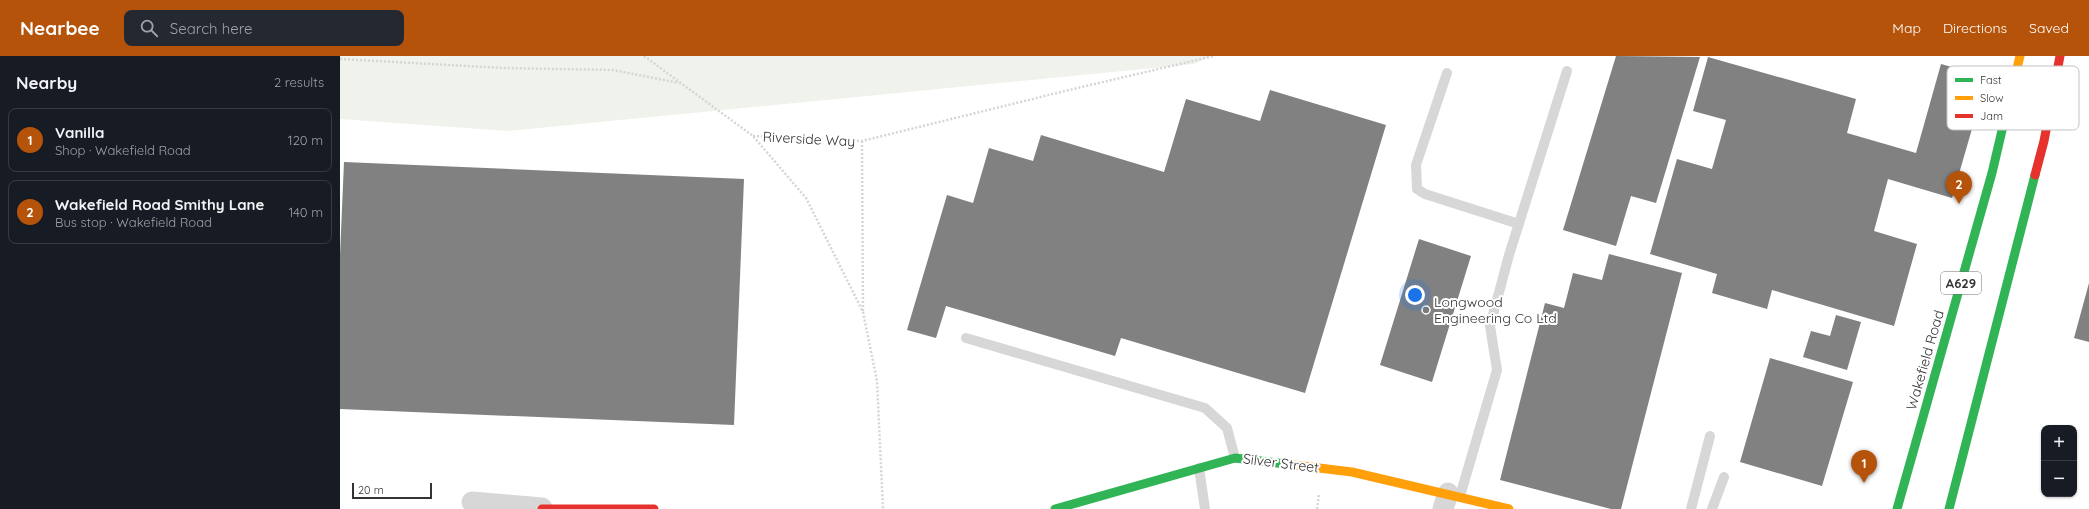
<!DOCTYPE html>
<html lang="en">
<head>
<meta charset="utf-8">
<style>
  body { margin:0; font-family:Quicksand,sans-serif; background:#242831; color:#f1f3f6 }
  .controls { position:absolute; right:12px; bottom:12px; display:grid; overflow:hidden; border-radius:8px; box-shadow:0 1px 3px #0004 }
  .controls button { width:36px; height:36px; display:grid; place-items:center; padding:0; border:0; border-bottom:1px solid #363941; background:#171b24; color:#f1f3f6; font:20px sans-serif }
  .scale { position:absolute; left:12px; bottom:10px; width:80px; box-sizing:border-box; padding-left:4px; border:2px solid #333; border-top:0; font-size:11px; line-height:14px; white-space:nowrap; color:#333; -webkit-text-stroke:3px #fff; paint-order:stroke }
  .you { position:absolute; left:1075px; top:239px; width:14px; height:14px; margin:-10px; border:3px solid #fff; border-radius:50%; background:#1a73e8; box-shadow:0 0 0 6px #1a73e833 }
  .badge { display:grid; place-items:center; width:26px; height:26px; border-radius:50%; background:#b45309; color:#fff; font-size:13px; font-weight:700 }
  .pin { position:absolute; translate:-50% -33px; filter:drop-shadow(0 1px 2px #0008) }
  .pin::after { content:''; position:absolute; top:21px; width:14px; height:12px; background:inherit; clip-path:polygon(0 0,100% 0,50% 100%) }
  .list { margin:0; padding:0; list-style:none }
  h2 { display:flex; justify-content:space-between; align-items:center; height:52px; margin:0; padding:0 16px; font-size:17px }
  h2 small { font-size:13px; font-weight:400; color:#9ea1a6 }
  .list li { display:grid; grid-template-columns:26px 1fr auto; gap:12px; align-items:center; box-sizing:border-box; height:64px; margin:0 8px 8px; padding:0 8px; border:1px solid #363941; border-radius:8px }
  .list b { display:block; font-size:15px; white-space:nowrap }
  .list p { margin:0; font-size:13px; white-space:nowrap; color:#9ea1a6 }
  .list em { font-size:13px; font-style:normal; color:#9ea1a6 }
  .icon { flex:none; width:22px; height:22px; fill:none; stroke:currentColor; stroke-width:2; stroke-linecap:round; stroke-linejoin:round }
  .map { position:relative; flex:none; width:1749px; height:453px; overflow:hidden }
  header { display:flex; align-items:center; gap:24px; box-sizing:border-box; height:56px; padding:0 20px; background:#b45309; color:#fff }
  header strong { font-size:19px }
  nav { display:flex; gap:22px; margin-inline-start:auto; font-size:14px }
  .search { width:280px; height:36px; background:#242831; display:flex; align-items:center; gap:10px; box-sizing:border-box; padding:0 14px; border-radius:8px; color:#9ea1a6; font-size:15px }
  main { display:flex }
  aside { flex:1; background:#171b24 }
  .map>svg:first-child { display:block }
</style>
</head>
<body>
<header>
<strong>Nearbee</strong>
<div class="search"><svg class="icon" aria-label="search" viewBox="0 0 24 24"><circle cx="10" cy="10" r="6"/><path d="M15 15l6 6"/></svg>Search here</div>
<nav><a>Map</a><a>Directions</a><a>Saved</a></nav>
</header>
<main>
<aside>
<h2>Nearby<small>2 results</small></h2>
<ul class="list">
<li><span class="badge">1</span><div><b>Vanilla</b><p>Shop · Wakefield Road</p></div><em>120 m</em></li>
<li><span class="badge">2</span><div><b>Wakefield Road Smithy Lane</b><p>Bus stop · Wakefield Road</p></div><em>140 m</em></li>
</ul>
</aside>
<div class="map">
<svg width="1749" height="453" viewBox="0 0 1749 453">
  <rect width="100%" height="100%" fill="#fff"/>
  <path fill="#f0f3ec" d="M0,0H871L854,8L168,75L0,63Z"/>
  <path fill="#818181" d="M1276,0L1360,1L1316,147L1291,140L1276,190L1223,174Z
    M1368,1L1516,43L1507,77L1576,97L1601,8L1647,21L1612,142L1548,123L1534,175L1577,188L1554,270L1432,234L1427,253L1372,237L1377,218L1310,198L1337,103L1372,113L1386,64L1353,55Z
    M930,34L1046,69L965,337L781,282L775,300L606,250L596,282L567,274L607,139L633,147L649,92L693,105L701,79L824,116L846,43L920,65Z
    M4,106L404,123L394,369L0,353V199Z
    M1079,183L1131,200L1092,326L1040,309Z
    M1269,198L1342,217L1281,453H1271L1160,424L1205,247L1224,252L1233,217L1262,224Z
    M1749,227V286L1734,282Z
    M1496,259L1521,266L1507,314L1463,301L1471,275L1490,280Z
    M1430,302L1513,326L1482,430L1400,406Z"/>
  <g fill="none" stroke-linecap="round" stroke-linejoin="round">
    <path stroke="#d5d5d5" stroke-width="2.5" stroke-dasharray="2 2" stroke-linecap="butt" d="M304,0L413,80L466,142L523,256L537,325L543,453
      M0,3L163,12L273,14L339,27
      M413,80L522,85L729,34L874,0
      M522,85L523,255
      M977,453L979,438"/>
    <path stroke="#d7d7d7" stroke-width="10" d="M1107,17L1076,109L1077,133L1085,138L1179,168
      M626,282L865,352L887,372L895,402
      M859,412L865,453
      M1120,440L1157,314L1150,270L1169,199L1227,15
      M1351,453L1370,380
      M1372,453L1384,421"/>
    <path stroke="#d7d7d7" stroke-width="21" d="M132,446L202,452
      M1103,453L1108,437"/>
    <path stroke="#30b455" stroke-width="9" d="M715,453L895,402L946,408
      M1557,453L1652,117L1667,53
      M1609,453L1695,119"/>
    <path stroke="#ff9f0a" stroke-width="9" d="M1667,53L1680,0
      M946,408L1012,416L1169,453"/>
    <path stroke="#e5322d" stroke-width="9" d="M1695,119L1704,85L1720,0
      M202,453H314"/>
  </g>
  <circle fill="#7a7a7a" stroke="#fff" stroke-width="1.5" cx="1086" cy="254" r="4"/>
  <g text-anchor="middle" stroke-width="4" stroke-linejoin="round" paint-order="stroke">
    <rect fill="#fff" stroke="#707070" stroke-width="1" x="1601" y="216" width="40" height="22" rx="3"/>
    <g font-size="13" font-weight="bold" fill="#333">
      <text x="1621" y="232">A629</text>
    </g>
    <g font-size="14" fill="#333" stroke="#fff">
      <text transform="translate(469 83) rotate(3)" y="5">Riverside Way</text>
      <text transform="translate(1585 304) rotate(-74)" y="5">Wakefield Road</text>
      <text transform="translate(941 407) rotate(7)" y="5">Silver Street</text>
    </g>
    <g font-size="14" fill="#333" stroke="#fff" text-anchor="start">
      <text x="1094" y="251">Longwood<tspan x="1094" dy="16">Engineering Co Ltd</tspan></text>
    </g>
  </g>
  <rect x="1607" y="10" width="132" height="64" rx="6" fill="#fff" stroke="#c2c2c2" stroke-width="1"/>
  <rect x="1615" y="22" width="18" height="4" fill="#30b455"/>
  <rect x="1615" y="40" width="18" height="4" fill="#ff9f0a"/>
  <rect x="1615" y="58" width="18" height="4" fill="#e5322d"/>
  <g font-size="11" fill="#333">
    <text x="1640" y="28">Fast</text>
    <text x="1640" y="46">Slow</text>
    <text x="1640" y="64">Jam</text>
  </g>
</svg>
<div class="controls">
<button>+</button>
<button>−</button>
</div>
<div class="scale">20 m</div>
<div class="you"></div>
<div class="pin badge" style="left:1524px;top:427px">1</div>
<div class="pin badge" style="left:1619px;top:148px">2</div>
</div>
</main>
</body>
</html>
